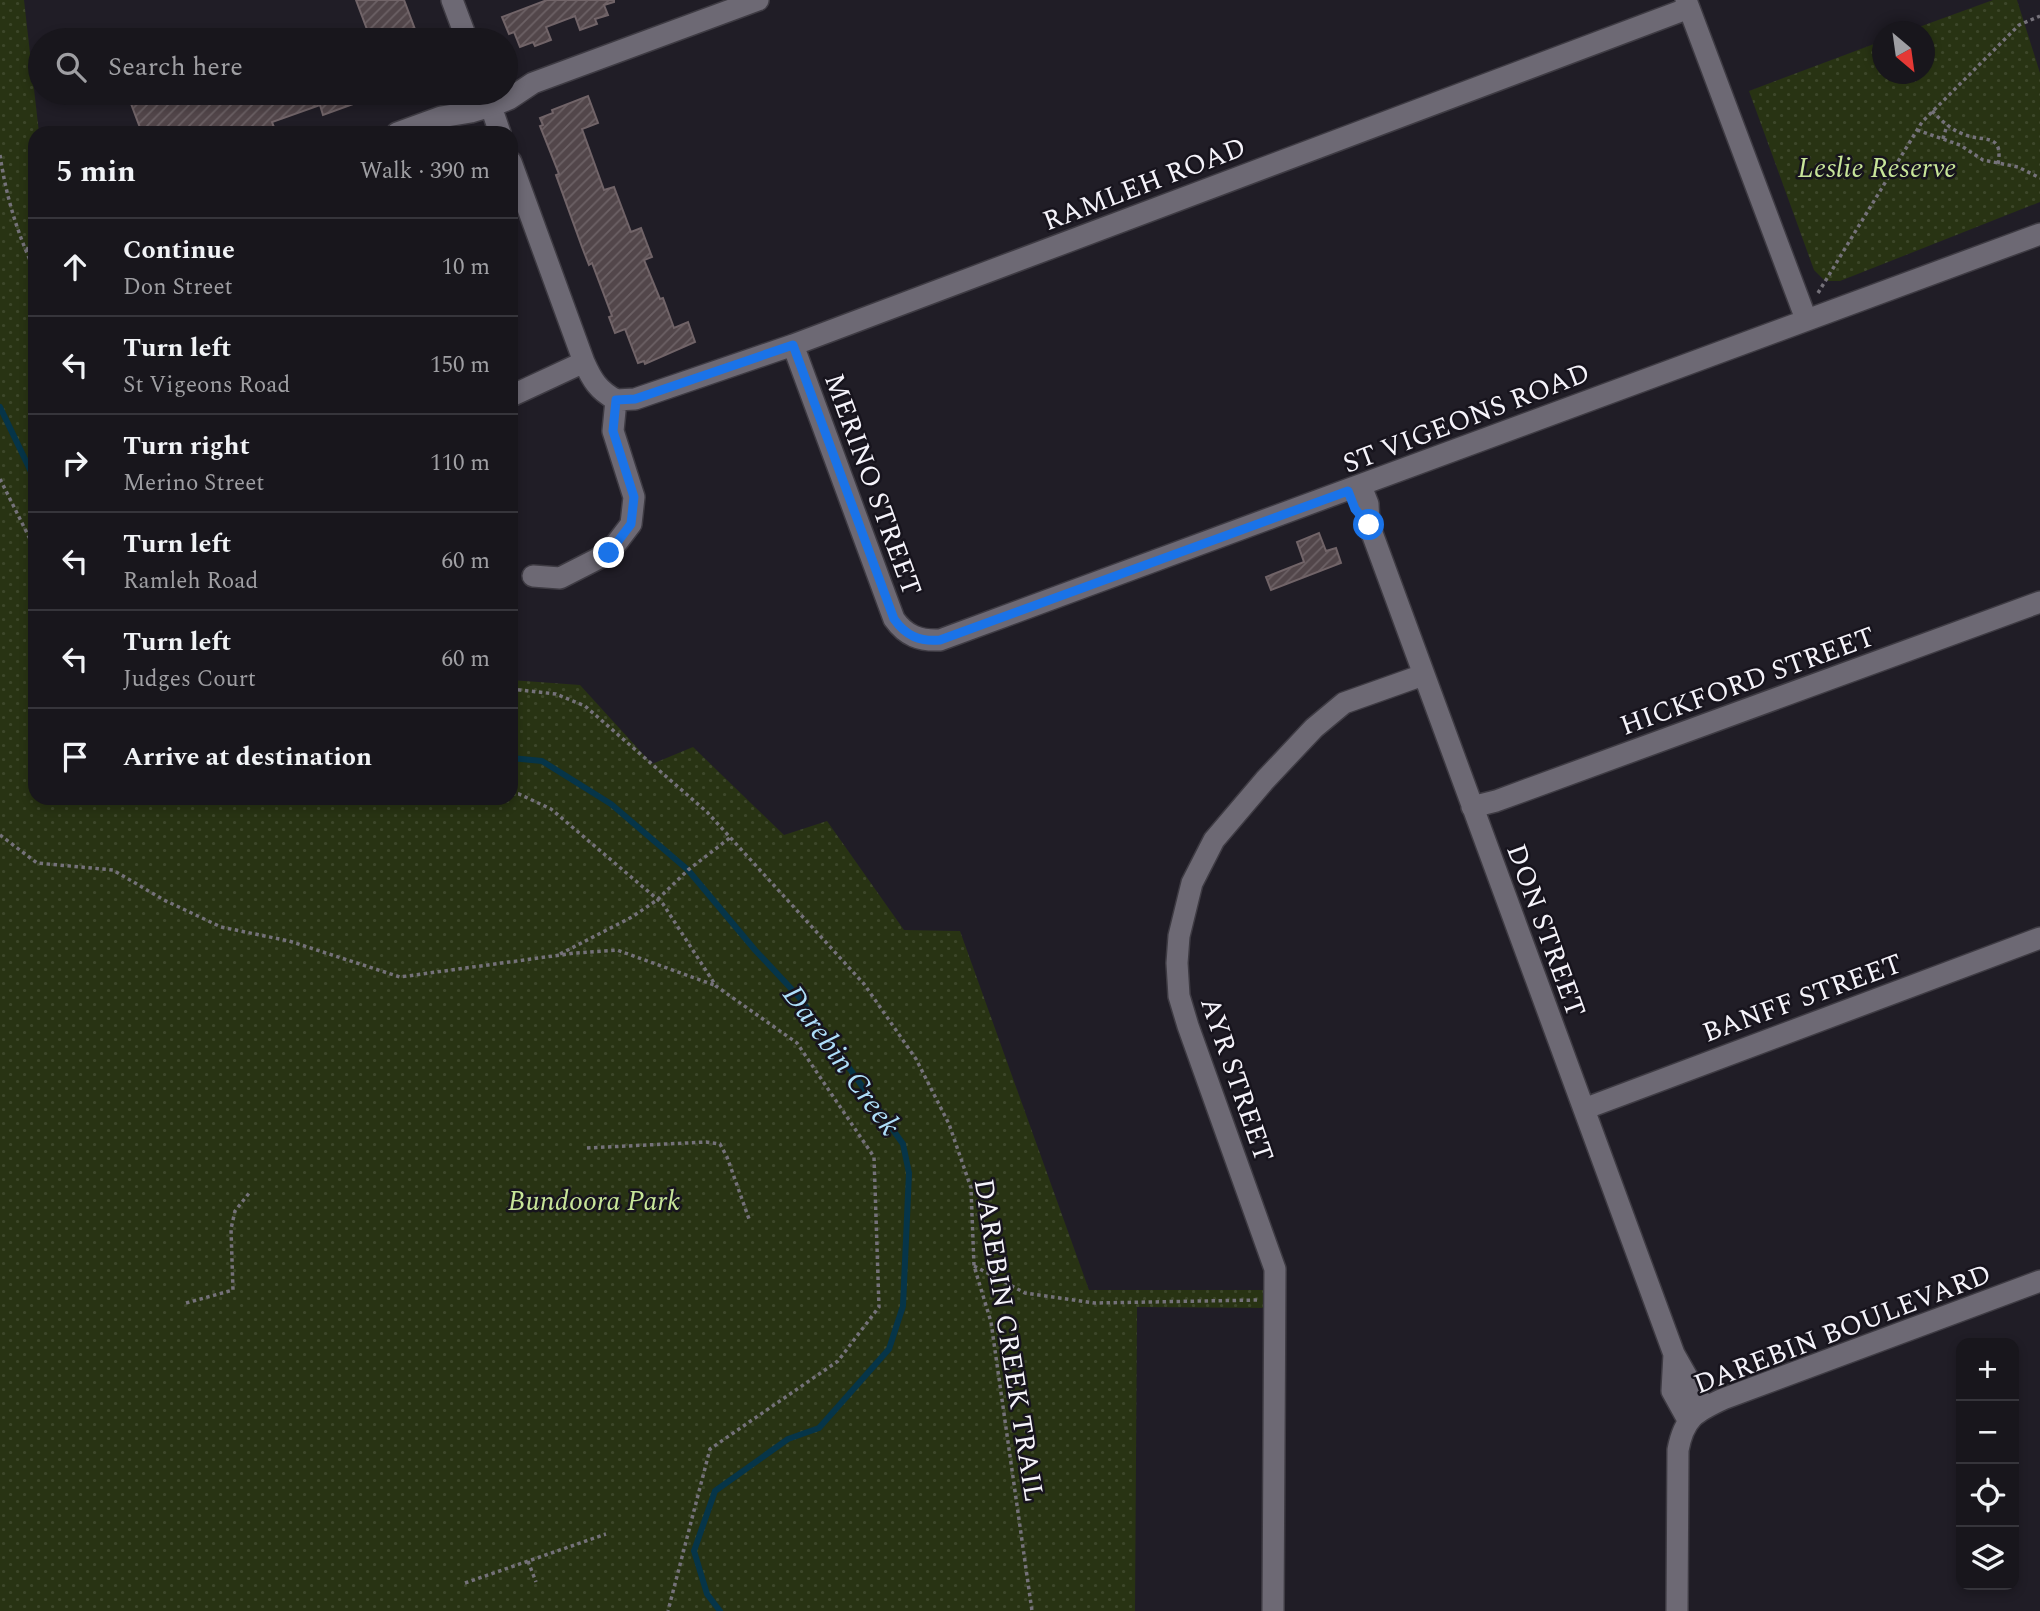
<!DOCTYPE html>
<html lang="en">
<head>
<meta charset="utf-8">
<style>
  body { margin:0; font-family:Spectral,serif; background:#211f25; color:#f1f3f6 }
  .controls { position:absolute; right:21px; bottom:21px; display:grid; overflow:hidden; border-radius:14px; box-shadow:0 4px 10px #0003 }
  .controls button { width:63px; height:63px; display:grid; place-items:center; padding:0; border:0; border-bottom:2px solid #36353b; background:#18161c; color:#f1f3f6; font:35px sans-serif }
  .compass { position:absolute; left:1872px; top:21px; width:63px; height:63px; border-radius:50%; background:#18161c; box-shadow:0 4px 10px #0003; rotate:151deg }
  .stop { position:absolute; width:21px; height:21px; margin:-16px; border:5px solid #1a73e8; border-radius:50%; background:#fff }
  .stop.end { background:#1a73e8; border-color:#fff; box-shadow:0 2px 7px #0008 }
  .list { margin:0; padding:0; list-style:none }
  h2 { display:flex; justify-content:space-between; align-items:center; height:91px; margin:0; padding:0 28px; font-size:30px }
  h2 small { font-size:23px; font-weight:400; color:#9f9fa3 }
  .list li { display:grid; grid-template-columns:46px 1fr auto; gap:21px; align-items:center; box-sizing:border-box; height:98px; padding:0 28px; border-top:2px solid #36353b }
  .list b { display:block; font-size:26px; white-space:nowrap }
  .list p { margin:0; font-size:23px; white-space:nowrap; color:#9f9fa3 }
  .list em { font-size:23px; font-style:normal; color:#9f9fa3 }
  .icon { flex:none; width:38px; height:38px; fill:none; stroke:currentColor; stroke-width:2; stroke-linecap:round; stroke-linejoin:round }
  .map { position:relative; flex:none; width:2040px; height:1611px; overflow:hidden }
  .search { position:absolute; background:#18161c; box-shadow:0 4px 10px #0003; left:28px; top:28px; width:490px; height:77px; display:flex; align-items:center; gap:18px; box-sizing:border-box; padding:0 24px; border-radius:38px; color:#9f9fa3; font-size:26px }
  .panel { position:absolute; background:#18161c; box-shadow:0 4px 10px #0003; left:28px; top:126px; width:490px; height:679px; border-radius:21px }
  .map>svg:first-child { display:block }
</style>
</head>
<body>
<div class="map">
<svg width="2040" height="1611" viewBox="0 0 2040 1611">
  <defs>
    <pattern id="park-dots" width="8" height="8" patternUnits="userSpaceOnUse" patternTransform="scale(1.75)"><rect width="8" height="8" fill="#283313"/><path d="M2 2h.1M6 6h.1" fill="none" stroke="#3d472a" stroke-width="1.8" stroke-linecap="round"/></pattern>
    <pattern id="building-hatch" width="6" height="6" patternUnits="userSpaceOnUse" patternTransform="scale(1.75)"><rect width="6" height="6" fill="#52464a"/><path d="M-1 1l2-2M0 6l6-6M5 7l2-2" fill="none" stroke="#6c6165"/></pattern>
  </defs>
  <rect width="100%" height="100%" fill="#201d26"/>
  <path fill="url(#park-dots)" d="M0,0H24L39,133H35V798H511V680L580,685L652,764L693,747L784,835L827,821L904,930L960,931L1089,1290H1266L1267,1308L1137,1307L1135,1611H0Z
    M1993,0H2017L2040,73V202L1840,281H1825L1814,270L1749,91L1882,41V74H1924V32L1908,31Z"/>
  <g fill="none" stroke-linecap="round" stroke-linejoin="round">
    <path stroke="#063549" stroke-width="6" d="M0,407L35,480
      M511,758L542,761L611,804L688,870L755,950L799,997L903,1144L909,1173L903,1306L889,1349L819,1428L788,1439L715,1491L694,1551L707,1594L720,1611"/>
  </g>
  <path fill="url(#building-hatch)" stroke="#716468" stroke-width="2" d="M356,0H404L419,40H371Z
    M547,0H614V2L604,5L608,15L595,19L597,24L580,30L575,16L546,27L551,40L535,46L533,42L520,47L514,32L509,34L502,17Z
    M127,93H378V95L323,115L320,105L272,122L275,130L266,133H233L231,127L214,133H142Z
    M588,96L598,123L582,129L604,190L614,187L631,232L641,228L652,257L644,260L660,299L663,298L674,328L688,322L695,342L645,364L644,361L638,363L625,329L615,333L609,317L612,316L592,263L589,265L582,247L556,175L559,174L540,126L543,125L540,118L553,113L552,110Z
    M1319,533L1326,551L1336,548L1341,563L1271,590L1266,577L1304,562L1297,542Z"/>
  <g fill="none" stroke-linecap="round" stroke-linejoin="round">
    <g stroke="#3e3b43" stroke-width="24">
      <path id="minor" d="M452,0L467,40
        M1686,0L1806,319
        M487,95L500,133
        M397,133L441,117L471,112L491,106L509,99L533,83L758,0
        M511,162L584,362C592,380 598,390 616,400
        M793,345L894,619C906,636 920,641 940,640L2040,234
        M511,396L584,362
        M616,400L635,399L793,345L1689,8
        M1361,486L1368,504L1369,525L1674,1354L1704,1407
        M533,576L560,578L609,553L631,524L634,497L613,431L616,400
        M1472,807L1496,801L2040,602
        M1584,1109L2040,938
        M1674,1354L1672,1391L1688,1420
        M1273,1611L1275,1269L1188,1026L1179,996L1177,963L1179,936L1192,883L1214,840L1265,780L1314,728L1344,703L1423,675
        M1677,1611L1678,1450C1684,1418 1695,1412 1723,1399L2040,1281"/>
    </g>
    <path stroke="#75727a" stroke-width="3.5" stroke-dasharray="3.5 3.5" stroke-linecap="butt" d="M1932,111C1942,121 1950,129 1963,134C1982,143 2004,131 1998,164
      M1917,130L1960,145L1983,160L2018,167L2040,178
      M1943,139L1947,125
      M0,155C6,196 17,233 35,271
      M26,248L35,252
      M1818,293L1922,122L2019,25L2040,16
      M0,479L35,549
      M511,689L556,694L585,706L707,812L864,984L916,1059L949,1124L971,1188L974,1266L991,1322L1032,1611
      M511,794H519L551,809L663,904L716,986L797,1043L874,1157L879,1307L838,1361L710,1449L668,1611
      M0,835L37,863L113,870L164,900L221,927L289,941L400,977L575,953L617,950L714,985
      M560,954L632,917L657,900L688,870L731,837
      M587,1148L706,1142L720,1144L727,1157L749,1219
      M974,1266L1025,1293L1095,1303L1257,1300
      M186,1303L233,1290L231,1229L235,1211L250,1192
      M528,1561L536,1582
      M465,1583L606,1534"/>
    <use href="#minor" stroke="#6d6974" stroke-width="21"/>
  </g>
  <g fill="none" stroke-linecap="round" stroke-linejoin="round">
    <path stroke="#1a73e8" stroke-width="9" d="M609,553L631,524L634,497L613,431L616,400L635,399L793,345L894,619C906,636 920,642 940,640L1348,491L1355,509L1369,525"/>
  </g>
  <g text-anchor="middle" stroke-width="5" stroke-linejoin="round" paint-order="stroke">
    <g font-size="28" font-style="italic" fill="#c7e599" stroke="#17141d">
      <text x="1877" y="177">Leslie Reserve</text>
      <text x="594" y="1210">Bundoora Park</text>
    </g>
    <g font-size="28" fill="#f5f3fa" stroke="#17141d">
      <text transform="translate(1144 183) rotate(-21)" y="10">RAMLEH ROAD</text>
      <text transform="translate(1466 417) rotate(-21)" y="10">ST VIGEONS ROAD</text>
      <text transform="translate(874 484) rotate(70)" y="10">MERINO STREET</text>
      <text transform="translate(1747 680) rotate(-20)" y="10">HICKFORD STREET</text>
      <text transform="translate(1547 930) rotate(70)" y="10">DON STREET</text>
      <text transform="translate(1802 997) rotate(-20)" y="10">BANFF STREET</text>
      <text transform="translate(1238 1079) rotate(71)" y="10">AYR STREET</text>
      <text transform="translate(1842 1328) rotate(-21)" y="10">DAREBIN BOULEVARD</text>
      <text transform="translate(1010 1340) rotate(81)" y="10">DAREBIN CREEK TRAIL</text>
    </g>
    <g font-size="30" font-style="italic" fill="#aedef9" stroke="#17141d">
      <text transform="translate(842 1060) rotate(54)" y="10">Darebin Creek</text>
    </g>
  </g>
</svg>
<div class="controls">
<button>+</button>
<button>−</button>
<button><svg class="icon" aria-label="locate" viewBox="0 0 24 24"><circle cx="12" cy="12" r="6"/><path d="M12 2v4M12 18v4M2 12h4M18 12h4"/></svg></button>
<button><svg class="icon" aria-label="layers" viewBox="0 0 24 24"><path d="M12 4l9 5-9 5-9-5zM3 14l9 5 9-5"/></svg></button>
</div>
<svg class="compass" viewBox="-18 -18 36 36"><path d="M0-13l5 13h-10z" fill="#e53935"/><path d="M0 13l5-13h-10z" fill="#9f9fa3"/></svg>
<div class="stop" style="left:1369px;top:525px"></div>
<div class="stop end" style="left:609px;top:553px"></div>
<div class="search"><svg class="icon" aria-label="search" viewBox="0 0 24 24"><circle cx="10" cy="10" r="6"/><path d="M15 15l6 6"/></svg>Search here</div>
<section class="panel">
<h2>5 min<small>Walk · 390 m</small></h2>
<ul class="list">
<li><svg class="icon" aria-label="ahead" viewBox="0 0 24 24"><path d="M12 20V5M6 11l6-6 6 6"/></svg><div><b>Continue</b><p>Don Street</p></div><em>10 m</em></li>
<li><svg class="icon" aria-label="left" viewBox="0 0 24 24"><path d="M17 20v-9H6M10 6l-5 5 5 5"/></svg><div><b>Turn left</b><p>St Vigeons Road</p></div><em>150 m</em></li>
<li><svg class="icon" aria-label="right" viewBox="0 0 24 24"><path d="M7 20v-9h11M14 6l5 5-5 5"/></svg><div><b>Turn right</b><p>Merino Street</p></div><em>110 m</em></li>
<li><svg class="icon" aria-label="left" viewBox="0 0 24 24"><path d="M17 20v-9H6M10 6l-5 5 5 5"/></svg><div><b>Turn left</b><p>Ramleh Road</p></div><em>60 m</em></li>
<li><svg class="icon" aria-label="left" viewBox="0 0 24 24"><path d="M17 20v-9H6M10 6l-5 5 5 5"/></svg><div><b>Turn left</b><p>Judges Court</p></div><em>60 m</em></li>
<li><svg class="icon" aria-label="arrive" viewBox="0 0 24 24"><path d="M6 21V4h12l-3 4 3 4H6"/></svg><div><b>Arrive at destination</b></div></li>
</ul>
</section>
</div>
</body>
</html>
